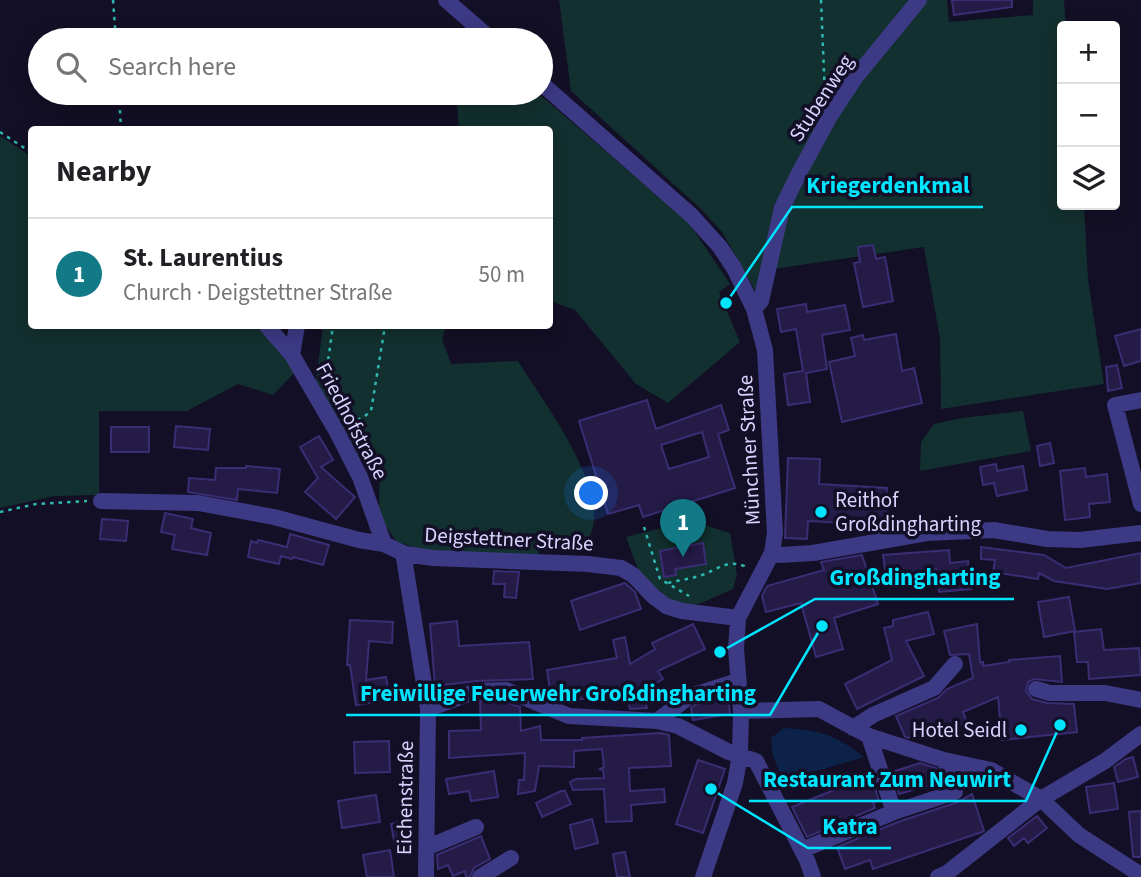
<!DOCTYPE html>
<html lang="en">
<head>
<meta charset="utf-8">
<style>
  body { margin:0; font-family:"Source Sans 3",sans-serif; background:#f2f2f2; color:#202124 }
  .controls { position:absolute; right:21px; top:21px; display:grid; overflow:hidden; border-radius:7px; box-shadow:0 4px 18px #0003 }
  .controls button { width:63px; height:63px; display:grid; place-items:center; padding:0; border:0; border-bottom:2px solid #e0e0e0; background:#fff; color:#202124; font:35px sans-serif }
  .you { position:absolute; left:592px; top:494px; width:24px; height:24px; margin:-18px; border:5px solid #fff; border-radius:50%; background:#1a73e8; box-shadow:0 0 0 10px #1a73e833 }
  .badge { display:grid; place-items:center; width:46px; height:46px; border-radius:50%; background:#127987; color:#fff; font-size:23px; font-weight:700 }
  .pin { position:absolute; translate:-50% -58px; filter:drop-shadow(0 2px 4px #0008) }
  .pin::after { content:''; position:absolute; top:37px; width:24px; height:21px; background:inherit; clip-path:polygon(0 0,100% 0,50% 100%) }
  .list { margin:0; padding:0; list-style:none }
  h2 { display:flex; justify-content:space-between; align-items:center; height:91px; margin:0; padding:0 28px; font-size:30px }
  h2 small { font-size:23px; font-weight:400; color:#757577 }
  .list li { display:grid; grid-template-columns:46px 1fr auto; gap:21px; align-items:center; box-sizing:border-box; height:112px; padding:0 28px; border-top:2px solid #e0e0e0 }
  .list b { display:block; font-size:26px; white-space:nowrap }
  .list p { margin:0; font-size:23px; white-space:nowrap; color:#757577 }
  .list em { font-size:23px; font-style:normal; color:#757577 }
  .icon { flex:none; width:38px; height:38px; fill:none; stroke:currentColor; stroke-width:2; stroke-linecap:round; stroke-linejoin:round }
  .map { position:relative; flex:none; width:1141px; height:877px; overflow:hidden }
  .search { position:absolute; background:#fff; box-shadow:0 4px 18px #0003; left:28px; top:28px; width:525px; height:77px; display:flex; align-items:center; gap:18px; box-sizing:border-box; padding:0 24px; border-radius:38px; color:#757577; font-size:26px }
  .panel { position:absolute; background:#fff; box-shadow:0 4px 18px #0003; left:28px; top:126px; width:525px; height:203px; border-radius:7px }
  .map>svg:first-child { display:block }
</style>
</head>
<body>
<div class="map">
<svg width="1141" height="877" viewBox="0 0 1141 877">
  <rect width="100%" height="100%" fill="#130f26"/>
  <path fill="#12302f" d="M559,0H915L817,130L758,295L722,232L701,209L571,91Z
    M923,0H947L949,22L1033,15V0H1064L1066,26H1062V205H1084L1088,280L1104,384L941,409L940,339L924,247L773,269C784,228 795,186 816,148C847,95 886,48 923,0Z
    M456,93H538L689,223L730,284L719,292L740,342L668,403L636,384L575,310L550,301V130L459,129Z
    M0,136L31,156L32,326H259L272,338L295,372L273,395L238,384L187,411H99V495L54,496L0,508Z
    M323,326H446L442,339L451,364L518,361C542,400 603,479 593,527C591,535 586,544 583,552L539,548L538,557L431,552L397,542L385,525L379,509L380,461L359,460L316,380Z
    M1023,411L1031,451L920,471L921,442L934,424L962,418Z
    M694,522L730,533L737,575L733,589L699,604L685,605L666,598L640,575L626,537L681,523Z"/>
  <path fill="#0c2248" d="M784,728C821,730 835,735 864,757L783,781L773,756L771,738Z"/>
  <path fill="#241b47" stroke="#3b2d73" stroke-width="2" fill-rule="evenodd" d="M952,0H1012V7L954,15Z
    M873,245L876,259L885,257L893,301L863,307L854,263L860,262L858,247Z
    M806,304L807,312L845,305L850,330L822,335L827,369L806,373L810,402L788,405L784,374L803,371L796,329L781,332L777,309Z
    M1141,329V361L1124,366L1115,336Z
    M896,334L902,371L914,368L922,403L842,422L829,362L855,356L851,338L863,335L864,340Z
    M1117,365L1122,388L1108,391L1106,367Z
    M647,400L656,429L721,405L729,430L718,434L735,488L643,517L639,505L608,514L579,421ZM702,432L709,457L669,469L661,445Z
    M176,426L210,429L208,450L174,447Z
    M111,427H149V452H111Z
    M319,436L333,460L321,467L355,497L336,519L305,492L318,478L300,447Z
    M1050,443L1054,463L1040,466L1037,446Z
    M788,458L820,459L819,484L887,488L885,525L808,521L807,539L785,538Z
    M996,464L997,471L1023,466L1027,490L997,496L994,483L983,485L980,467Z
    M246,466L280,469L277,493L238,489L237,500L188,492L189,478L215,480L216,468H246Z
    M1085,468L1086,477L1107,474L1110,502L1089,504L1090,517L1065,520L1060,471Z
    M165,513L193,519L191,528L211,533L207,555L172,549L175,535L161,532Z
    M102,519L128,521L126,541L100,539Z
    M290,534L329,545L323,565L293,557L292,559L281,556L279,564L248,557L251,541L257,543L258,540L287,547Z
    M703,543L706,564L675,569L676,575L664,577L660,551Z
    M981,547L1044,555L1066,568L1141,553V583L1107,589L1054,581L1039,573L1038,579L993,572L995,560L981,559Z
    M949,550L950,563L968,561L971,589L939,592L936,569L908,572L909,581L887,584L883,555Z
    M862,555L878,604L834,618L843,649L816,657L801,603L766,612L762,596L767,586L824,570L821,562Z
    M494,571L519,572L516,598L504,597L505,584H493Z
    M625,583L635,592L641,609L580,630L571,601Z
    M1069,597L1075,631L1044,637L1038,602Z
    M928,612L934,634L906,641L924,676L857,709L845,684L892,660L884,628L893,626V620Z
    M350,620L393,622L392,643L369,641L366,680L386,677L390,700L356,705L350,665H347Z
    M457,621L459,646L529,642L533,679L477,681L435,686L430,624Z
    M693,624L705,649L658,671L663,679L643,691L647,708L630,709L626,692L563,702L551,697L547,670L617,658L613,640L625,637L630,664L655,649L652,643Z
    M977,624L980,662H983V666L1009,662V660L1060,656L1062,682L1034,679L1028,682L1026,691L1032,699L1047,703L1074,704L1077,732L1002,740L998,697L963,712L967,722L941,733L938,725L908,738L905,737L896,716L938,698L947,689L973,678L969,654L950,655L944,631Z
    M1101,629L1104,650L1139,648L1141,675L1089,679L1088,662H1077L1074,632Z
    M728,696L730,714L693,720L691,708L695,705Z
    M480,701H503L520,707L521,731L540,726L541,740H582V738L661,733L669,735L671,766L629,768L630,791L664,789L665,802L631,805L632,821L606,822L604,789L573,790L570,782L576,779L604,778L603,770L600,769L604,767L602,749L574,751V767L539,766L535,791L518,794L519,780H524L525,753L449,758V731L481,730Z
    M389,741L390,772L355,773L354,742Z
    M1133,757L1138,777L1118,782L1114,767L1126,759Z
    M698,760L725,769L703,833L676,824Z
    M920,763L936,768L940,782L899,794L892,772Z
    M494,771L498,797L471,801L469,791L449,794L446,779Z
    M863,778L864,780L872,778L879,801L873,802L875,808L807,837L792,807Z
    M1114,783L1118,809L1090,813L1086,787Z
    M561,791H565L571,804L542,817L536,803Z
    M972,794L984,831L982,832L873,869L870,860L845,869L837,847L898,822L958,802Z
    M376,795L380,822L342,828L338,801Z
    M1141,811V857H1133L1129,812Z
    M1037,816L1047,828L1028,843L1024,838L1014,846L1008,838Z
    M592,819L598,843L575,849L570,825Z
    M404,821L409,843L395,846L391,824Z
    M481,836L490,859L474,868L470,877H466L465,871L453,876L448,865L438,869L437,855Z
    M390,850L394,877H367L363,855Z
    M625,852L630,877H617L613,854Z"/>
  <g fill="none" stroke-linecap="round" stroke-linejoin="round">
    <path stroke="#2fb8b0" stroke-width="2.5" stroke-dasharray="3.5 5" stroke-linecap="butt" d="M113,0L116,40
      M821,0L825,96
      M119,93L121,130
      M0,132L32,153
      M327,385L326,375L333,326
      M350,424L365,416L371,411L385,326
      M0,512L36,504L87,501
      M644,527L660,579L689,596
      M668,583C679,580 691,579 702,575C717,570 727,559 744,566L745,570"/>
    <path stroke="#3d3a85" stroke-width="16" d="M446,0L492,40
      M541,83L692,216L720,247L734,268L754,309L765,350L775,533L772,553L738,618L736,649L741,711L740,755L735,783L703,877
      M754,309L761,301L782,208L799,173L830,116L855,78L919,0
      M267,326L292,355L337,432L360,477L384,544
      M292,355L297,326
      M1141,400L1115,405L1141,504
      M101,501L198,503L274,517L359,540L384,544L405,554L433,558L588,564L621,568L633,575L653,596L666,606L682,611L738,618
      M772,553L780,555L813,553L927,533L994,530L1047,539L1080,540L1141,533
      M405,554L404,558L428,709L426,877
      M1036,689L1050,693H1105L1141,700
      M428,709L477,691L506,690L569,716L657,721L678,726L729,752L756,761L807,860L813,877
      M741,711L819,709L869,736L944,760L991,770L1041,799L1079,835L1141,875
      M657,721L690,696L737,681
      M853,728L873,715L934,688L955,664
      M869,736L894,812L955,792L944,760
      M426,848L476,827
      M802,850L894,812
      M480,877L511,858
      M938,877L947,873L1041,799L1105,761L1141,734"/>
  </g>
  <g fill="#00e5ff" stroke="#130f26" stroke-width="2.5">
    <circle cx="821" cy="512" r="7"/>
    <circle cx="1021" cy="730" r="7"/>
  </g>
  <g text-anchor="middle" stroke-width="7" stroke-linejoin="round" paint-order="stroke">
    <g font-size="21" fill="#d9d4ff" stroke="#130f26">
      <text transform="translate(821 98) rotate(-57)" y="7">Stubenweg</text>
      <text transform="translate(352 421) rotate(62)" y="7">Friedhofstraße</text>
      <text transform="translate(749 450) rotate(-93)" y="7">Münchner Straße</text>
      <text transform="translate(509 539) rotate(3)" y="7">Deigstettner Straße</text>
      <text transform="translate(405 798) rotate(-89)" y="7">Eichenstraße</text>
    </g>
    <g font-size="21" fill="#d9d4ff" stroke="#130f26" text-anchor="start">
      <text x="835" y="507">Reithof<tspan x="835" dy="24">Großdingharting</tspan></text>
      <text x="1007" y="737" text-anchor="end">Hotel Seidl</text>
    </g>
  </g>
  <path fill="none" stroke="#00e5ff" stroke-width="2.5" d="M726 303L792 207H983M720 652L815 599H1014M822 626L770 715H346M1060 725L1026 801H749M711 789L808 848H891"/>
  <g fill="#00e5ff" stroke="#130f26" stroke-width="2.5">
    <circle cx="726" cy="303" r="7"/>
    <circle cx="720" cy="652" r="7"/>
    <circle cx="822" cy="626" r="7"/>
    <circle cx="1060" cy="725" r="7"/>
    <circle cx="711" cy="789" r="7"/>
  </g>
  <g font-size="23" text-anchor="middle" font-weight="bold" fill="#00e5ff" stroke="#130f26" stroke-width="7" stroke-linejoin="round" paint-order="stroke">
    <text x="888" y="193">Kriegerdenkmal</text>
    <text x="915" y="585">Großdingharting</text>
    <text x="558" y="701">Freiwillige Feuerwehr Großdingharting</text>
    <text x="887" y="787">Restaurant Zum Neuwirt</text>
    <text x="850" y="834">Katra</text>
  </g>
</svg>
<div class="controls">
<button>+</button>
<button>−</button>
<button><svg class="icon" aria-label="layers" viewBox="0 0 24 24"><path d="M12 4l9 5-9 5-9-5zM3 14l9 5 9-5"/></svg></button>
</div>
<div class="you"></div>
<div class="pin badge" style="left:683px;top:557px">1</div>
<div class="search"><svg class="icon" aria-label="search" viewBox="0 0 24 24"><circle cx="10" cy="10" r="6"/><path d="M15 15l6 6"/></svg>Search here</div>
<section class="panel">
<h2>Nearby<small></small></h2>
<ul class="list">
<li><span class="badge">1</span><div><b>St. Laurentius</b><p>Church · Deigstettner Straße</p></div><em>50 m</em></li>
</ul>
</section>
</div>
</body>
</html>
